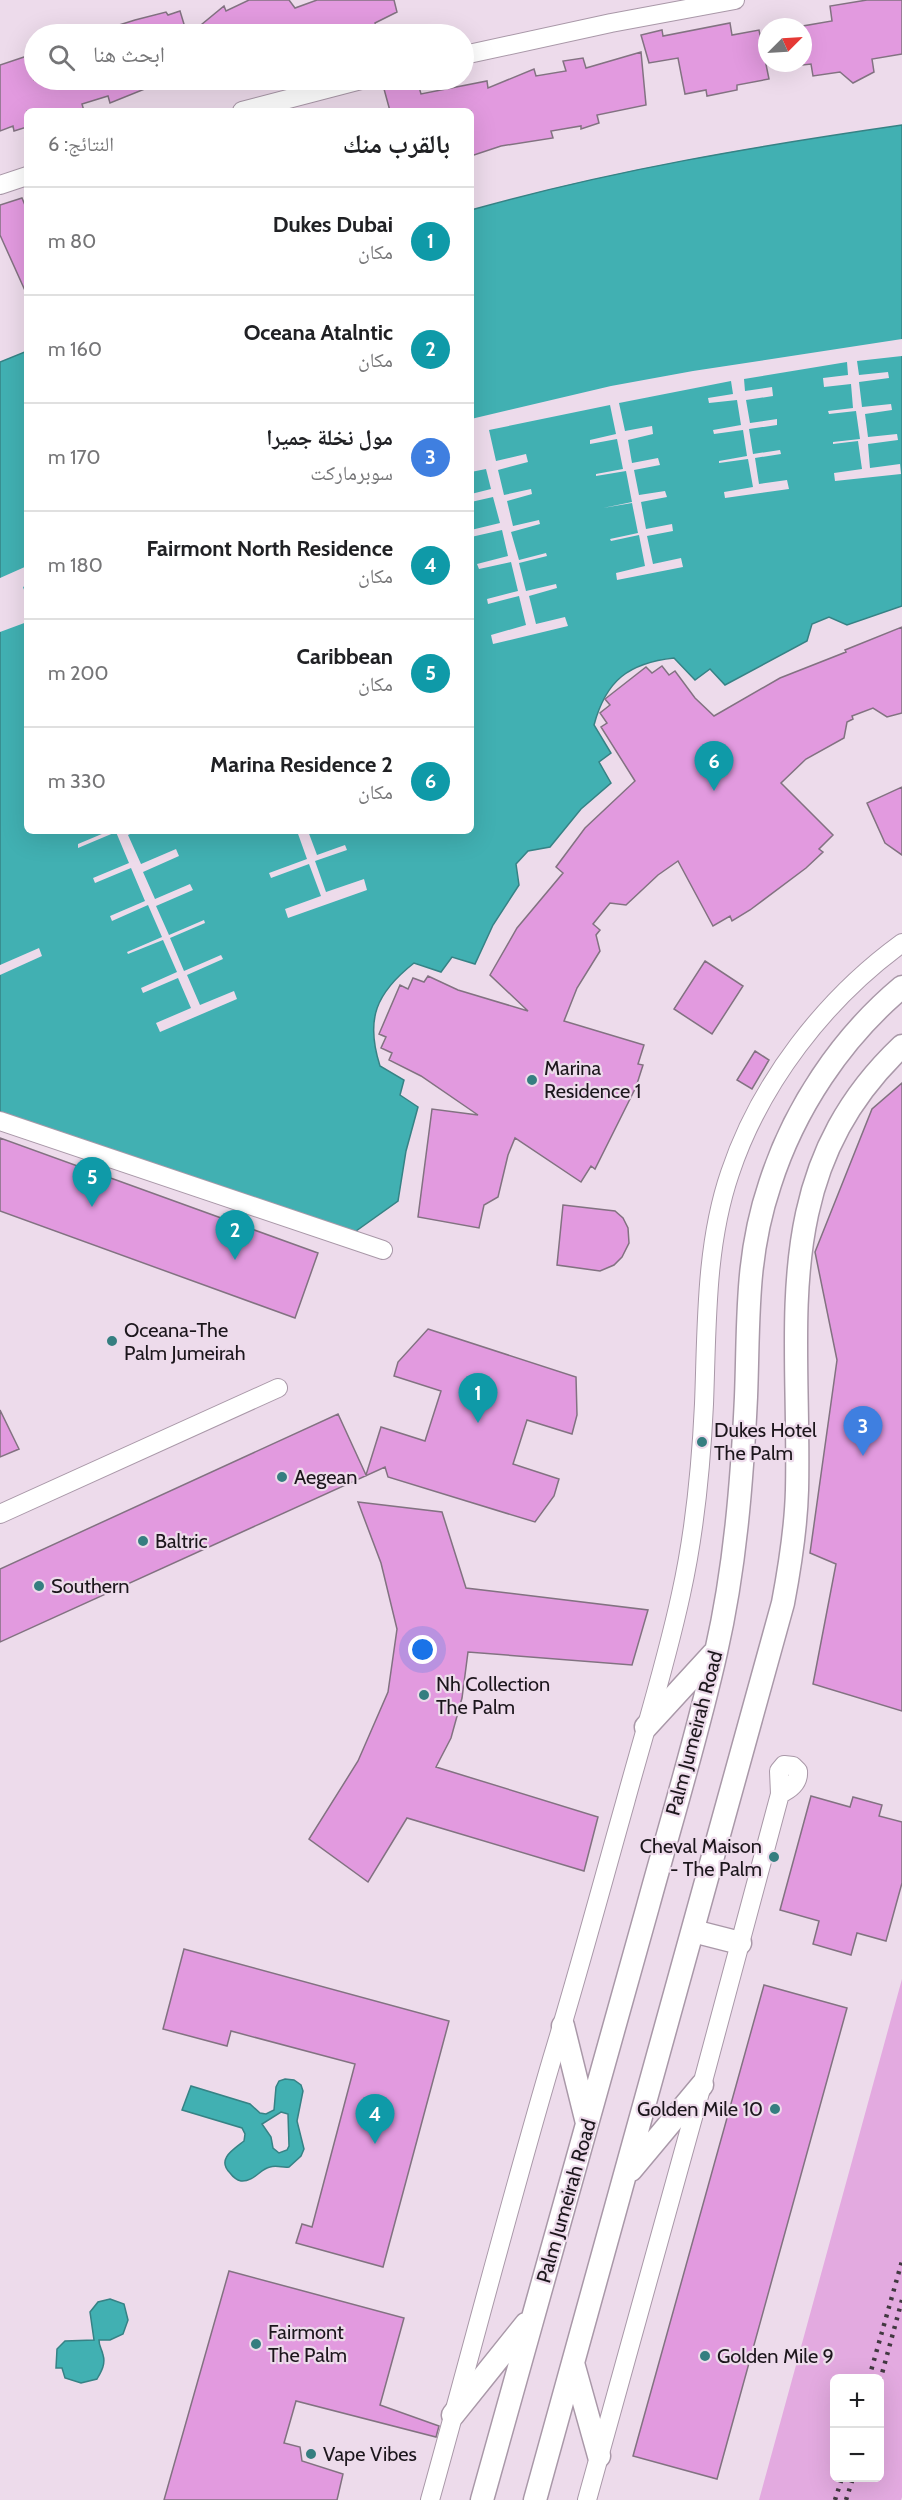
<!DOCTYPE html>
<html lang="ar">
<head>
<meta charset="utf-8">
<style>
  body { margin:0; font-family:Cabin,"Noto Naskh Arabic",sans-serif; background:#f2f2f2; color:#202124; direction:rtl }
  .controls { position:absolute; right:18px; bottom:18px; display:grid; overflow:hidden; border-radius:9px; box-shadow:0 6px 24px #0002 }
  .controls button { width:54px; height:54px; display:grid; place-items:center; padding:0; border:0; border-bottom:2px solid #e0e0e0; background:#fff; color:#202124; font:30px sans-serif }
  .compass { position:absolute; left:758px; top:18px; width:54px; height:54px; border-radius:50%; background:#fff; box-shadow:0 6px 24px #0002; rotate:66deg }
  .you { position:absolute; left:423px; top:1650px; width:21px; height:21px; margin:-15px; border:4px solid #fff; border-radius:50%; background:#1a73e8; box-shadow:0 0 0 9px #1a73e833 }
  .badge { display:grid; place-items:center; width:39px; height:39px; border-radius:50%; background:#111827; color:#fff; font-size:20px; font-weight:700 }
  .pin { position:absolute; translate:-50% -50px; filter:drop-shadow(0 2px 3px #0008) }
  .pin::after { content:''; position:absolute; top:32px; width:21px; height:18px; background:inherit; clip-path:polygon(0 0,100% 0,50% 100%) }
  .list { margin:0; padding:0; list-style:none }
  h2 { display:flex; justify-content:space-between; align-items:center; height:78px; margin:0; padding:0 24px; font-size:26px }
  h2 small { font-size:20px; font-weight:400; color:#757577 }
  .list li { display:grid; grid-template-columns:39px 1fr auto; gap:18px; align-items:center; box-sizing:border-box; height:108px; padding:0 24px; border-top:2px solid #e0e0e0 }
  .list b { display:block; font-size:22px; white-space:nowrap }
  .list p { margin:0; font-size:20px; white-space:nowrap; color:#757577 }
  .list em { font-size:20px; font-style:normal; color:#757577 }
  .icon { flex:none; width:33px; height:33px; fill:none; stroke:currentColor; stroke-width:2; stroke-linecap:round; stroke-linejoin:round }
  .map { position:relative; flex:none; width:902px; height:2500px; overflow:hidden; direction:ltr }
  .search { position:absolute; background:#fff; box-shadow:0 6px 24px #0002; left:24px; top:24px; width:450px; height:66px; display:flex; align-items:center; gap:15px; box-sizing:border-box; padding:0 21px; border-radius:33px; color:#757577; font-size:22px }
  .panel { position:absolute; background:#fff; box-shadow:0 6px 24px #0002; left:24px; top:108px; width:450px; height:726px; border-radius:9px; direction:rtl }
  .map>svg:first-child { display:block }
</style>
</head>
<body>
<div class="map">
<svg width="902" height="2500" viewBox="0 0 902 2500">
  <rect width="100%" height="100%" fill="#eddbeb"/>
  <path fill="#e3aae0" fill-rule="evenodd" d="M902,1979V2497L901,2500H759ZM834,2378H880V2478H834Z"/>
  <path fill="#41b0b2" stroke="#368285" stroke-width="1.5" fill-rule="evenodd" d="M902,125V606L847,625L829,617L812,624L807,641L725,685L710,669L695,680L674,658C629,663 606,680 594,725L611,753L599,762L611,783L581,809L550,847L528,851L516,864L519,885L493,925L475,964L452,957L441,972L414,963C376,993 365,1019 380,1066L404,1080L400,1095L418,1107L406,1151L398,1201L342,1241L0,1121V362L27,351V831H471V210C613,170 757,146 902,125Z
    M285,2079L294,2080L301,2085L303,2091L297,2121L304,2149L301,2156L289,2167C283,2168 277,2165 270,2167C260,2169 254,2182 241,2181C237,2180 233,2177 230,2173C216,2159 234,2149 244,2141L245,2134L242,2128L182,2110L191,2086L250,2104L260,2113L266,2114L274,2110L276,2087L279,2081ZM281,2112L288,2114L289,2146L287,2150L279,2153L273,2148L271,2137L262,2124Z
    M110,2299L124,2304L128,2320L123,2334L110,2340H99C99,2347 102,2349 103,2355C106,2364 101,2372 97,2379L81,2383L65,2378L62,2368H56L57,2349L65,2341L94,2340L90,2312L98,2302Z"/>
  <path fill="#eddbeb" d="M902,339V356L857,361L859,375L888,372L889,378L859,382L862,407L891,404L892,410L865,414L868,437L897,434L898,440L868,444L870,468L900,464L901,474L835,481L834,473L862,469L858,441L833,444V442L860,439L856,411L829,414L828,411L853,408L851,384L824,387L823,378L848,375L847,362L744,379L745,391L772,387L773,396L746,400L750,423L777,419V425L749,429L753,454L780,450L781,454L755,458L759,484L787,480L789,489L725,498L724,492L753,487L748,459L719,463V461L747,456L743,430L714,434L713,430L741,425L737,400L709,403L708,398L733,394L731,381L619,403L625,431L652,426L653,434L628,440L632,463L658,458L660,465L634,470L639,495L665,491L667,497L641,502L646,529L672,524L673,531L647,536L653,564L681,558L683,567L617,580L616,573L645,566L639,535L611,541L610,539L638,533L632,503L603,508L632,502L626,471L596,476V474L623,469L617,439L590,444V440L616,434L610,405L489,430L496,461L526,454L528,462L498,470L504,495L531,489L532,494L507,501L513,526L539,520L540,524L511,532L519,560L546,553L547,556L519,563L526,591L556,584L557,588L529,596L536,624L565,617L568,626L493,644L491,635L526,625L519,596L488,604L487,599L518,591L511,562L479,569L477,564L508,556L502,530L471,537V530L500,523L493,497L471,502V494L491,489L486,469L471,472V419L611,386L693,371Z
    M27,566V585L23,587L27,598V622L0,632V578Z
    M109,831H136L128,835L141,864L176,849L179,856L143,872L155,899L190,884L193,890L156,906L169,935L204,920L205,923L170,938L184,971L221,955L223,959L187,975L200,1005L234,991L237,999L160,1032L156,1023L191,1008L178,978L143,993L141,988L177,972L163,940L128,954L127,952L162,937L148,905L112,921L110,916L145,901L131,868L95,883L93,878L129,863L116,832L78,848V844Z
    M297,831H308L317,855L345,845L347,850L315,861L326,892L364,879L367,890L288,918L285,909L321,896L309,864L271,878L269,873L307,859Z
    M39,948L42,956L0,975V965Z"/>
  <path fill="#e29adf" stroke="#827281" stroke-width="1.5" d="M249,0H289L295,8L317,0H394L397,12L375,23L378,34H364L363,29L355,31L354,27L346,29V27L320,34H190L224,6L226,11Z
    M867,0H902V54L872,59L874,72L853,83L840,72L813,76L811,64L803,65V26L832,21L830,6Z
    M180,11L187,34H101L100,31L135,20L166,12L168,15Z
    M730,23L732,35L759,30L769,79L737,85V90L707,96L706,90L685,94L678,58L649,63L641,35L662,30L663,36Z
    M641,52L646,105L597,115L599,123L581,129V126L551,131L553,138L501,146L471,156V111H390L384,89L417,80L421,94L487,81L488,88L534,69L536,76L566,71L563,61L583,58L586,68Z
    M30,55L34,69V80H167L110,103L108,96L82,104L84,111H27V127L14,131L13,126L0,131V65Z
    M22,198L27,210V295L0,235V205Z
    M902,627V713L887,717L873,708L852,716L853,719L847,722L844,738L806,759L781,783L833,835L819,849L823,852L806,868L750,910L732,921L730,916L713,926L678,861L658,875L626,905L610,903L593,924L600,930L596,935L600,951L577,988L564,1021L644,1045L638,1064L643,1065L636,1087L595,1169L591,1166L581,1182L515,1138L508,1155L498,1197L484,1205L479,1228L418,1217L432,1109L478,1115L421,1076L389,1060L392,1053L381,1048L386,1037L379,1034L400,985L408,989L413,978L424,982L428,976L458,990L528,1011L490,975L517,928L563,873L556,867L585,828L635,781L601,727L607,723L600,713L610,705L605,699L646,667L652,673L662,666L669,675L675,671L695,698L714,716L780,678L846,652L845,650Z
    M902,787V855L885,843L867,803Z
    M705,961L743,986L712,1034L674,1009Z
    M755,1051L769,1060L752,1089L737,1080Z
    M902,1083V1711L813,1684L836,1564L810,1553L837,1360L815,1252L872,1109Z
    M0,1138L318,1253L295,1318L0,1211Z
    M563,1205L615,1211L623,1218L628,1228L629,1243L622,1257L614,1265L600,1271L557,1265Z
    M428,1329L576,1377L577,1415L572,1434L527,1420L513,1464L559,1479L554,1496L535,1522L388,1477L385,1467L0,1642V1569L338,1414L366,1475L381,1427L425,1441L441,1391L394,1376L398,1362Z
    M0,1410L19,1449L0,1457Z
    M358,1502L442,1512L466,1588L648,1610L632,1665L468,1652L462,1698L451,1738L436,1767L598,1817L584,1871L407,1818L368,1882L309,1839L358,1761L388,1692L397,1629L381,1563Z
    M811,1796L850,1807L853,1797L882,1805L879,1816L902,1822V1883L886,1941L857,1933L851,1955L813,1944L819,1921L780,1910Z
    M184,1949L449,2021L383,2267L296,2243L302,2224L312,2227L355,2064L231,2031L227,2046L163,2029Z
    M764,1985L847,2008L717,2479L633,2456Z
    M229,2271L404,2318L380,2405L439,2426L436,2437L296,2401L284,2443L300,2447L302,2461L343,2474L337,2500H164Z"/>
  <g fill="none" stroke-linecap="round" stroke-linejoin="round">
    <g stroke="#a998a8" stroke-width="20">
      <path id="minor" d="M464,55L611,23L735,0
        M242,111L361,80
        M0,185L27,176
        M0,1121L383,1250
        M0,1514L278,1388
        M430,2500C471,2353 509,2205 552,2059C578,1974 601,1888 625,1803C644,1733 666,1664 681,1594C695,1531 701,1468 704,1404C707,1327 705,1246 730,1173C760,1083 825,999 902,943
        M587,2500L702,2085L780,1794L779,1771L784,1765L793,1766L798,1771C799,1783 789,1790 780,1794"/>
    </g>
    <g stroke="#a998a8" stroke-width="25">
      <path id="major" d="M646,1727L713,1654
        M693,1931L740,1943
        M563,2026L587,2123
        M631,2170L702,2085
        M573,2363L599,2456
        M453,2415L526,2324
        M482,2500C537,2302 593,2105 648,1906C671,1822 697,1737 716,1652C735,1569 742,1482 746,1397C749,1321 745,1258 770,1184C794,1109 841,1038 902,987
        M535,2500L783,1603C790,1566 796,1528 797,1490C801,1325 767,1174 902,1046"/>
    </g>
    <use href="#minor" stroke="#fff" stroke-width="18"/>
    <use href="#major" stroke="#fff" stroke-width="22"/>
    <path stroke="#413840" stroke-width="4.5" stroke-dasharray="3 6" stroke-linecap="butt" d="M869,2378L902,2261
      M880,2381L902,2300
      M835,2500L842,2478
      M846,2500L853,2478"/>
  </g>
  <g fill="#357e80" stroke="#eddbeb" stroke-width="2">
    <circle cx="532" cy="1080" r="6"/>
    <circle cx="112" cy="1341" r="6"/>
    <circle cx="702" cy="1442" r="6"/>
    <circle cx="282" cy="1477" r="6"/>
    <circle cx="143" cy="1541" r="6"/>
    <circle cx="39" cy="1586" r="6"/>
    <circle cx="424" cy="1695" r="6"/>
    <circle cx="774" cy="1857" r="6"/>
    <circle cx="775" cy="2109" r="6"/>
    <circle cx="256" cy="2344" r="6"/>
    <circle cx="705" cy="2356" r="6"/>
    <circle cx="311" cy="2454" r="6"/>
  </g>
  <g text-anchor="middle" stroke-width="4.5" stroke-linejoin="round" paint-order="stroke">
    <g font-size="20" fill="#1c161c" stroke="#eddbeb" text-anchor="start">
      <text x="544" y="1075">Marina<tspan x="544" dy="23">Residence 1</tspan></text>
      <text x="124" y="1337">Oceana-The<tspan x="124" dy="23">Palm Jumeirah</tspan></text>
      <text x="714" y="1437">Dukes Hotel<tspan x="714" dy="23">The Palm</tspan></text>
      <text x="294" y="1484">Aegean</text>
      <text x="155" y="1548">Baltric</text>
      <text x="51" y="1593">Southern</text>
      <text x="436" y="1691">Nh Collection<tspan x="436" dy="23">The Palm</tspan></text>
      <text x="762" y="1853" text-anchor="end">Cheval Maison<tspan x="762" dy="23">- The Palm</tspan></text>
      <text x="763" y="2116" text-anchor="end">Golden Mile 10</text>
      <text x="268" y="2339">Fairmont<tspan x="268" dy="23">The Palm</tspan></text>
      <text x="717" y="2363">Golden Mile 9</text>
      <text x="323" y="2461">Vape Vibes</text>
    </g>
    <g font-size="20" fill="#1c161c" stroke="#eddbeb">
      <text transform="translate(694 1733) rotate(-75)" y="7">Palm Jumeirah Road</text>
      <text transform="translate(566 2201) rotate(-74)" y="7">Palm Jumeirah Road</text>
    </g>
  </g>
</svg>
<div class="controls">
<button>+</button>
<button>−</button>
</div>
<svg class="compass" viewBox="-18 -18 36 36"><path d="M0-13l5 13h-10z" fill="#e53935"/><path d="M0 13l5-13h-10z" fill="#757577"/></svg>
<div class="you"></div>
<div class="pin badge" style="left:478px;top:1423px;background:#0f9aa8">1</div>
<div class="pin badge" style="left:235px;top:1260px;background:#0f9aa8">2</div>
<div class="pin badge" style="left:863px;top:1456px;background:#3f7fe0">3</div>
<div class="pin badge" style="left:375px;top:2144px;background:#0f9aa8">4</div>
<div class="pin badge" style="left:92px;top:1207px;background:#0f9aa8">5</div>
<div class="pin badge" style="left:714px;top:791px;background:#0f9aa8">6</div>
<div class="search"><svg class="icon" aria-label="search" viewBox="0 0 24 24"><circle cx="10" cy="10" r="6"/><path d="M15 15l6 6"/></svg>ابحث هنا</div>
<section class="panel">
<h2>بالقرب منك<small>النتائج: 6</small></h2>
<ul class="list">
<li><span class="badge" style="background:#0f9aa8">1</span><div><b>Dukes Dubai</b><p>مكان</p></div><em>80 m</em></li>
<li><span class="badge" style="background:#0f9aa8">2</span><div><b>Oceana Atalntic</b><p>مكان</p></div><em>160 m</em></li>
<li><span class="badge" style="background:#3f7fe0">3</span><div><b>مول نخلة جميرا</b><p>سوبرماركت</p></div><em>170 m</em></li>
<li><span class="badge" style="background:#0f9aa8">4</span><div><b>Fairmont North Residence</b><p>مكان</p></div><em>180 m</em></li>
<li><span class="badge" style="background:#0f9aa8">5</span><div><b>Caribbean</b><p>مكان</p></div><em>200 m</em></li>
<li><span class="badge" style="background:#0f9aa8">6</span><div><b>Marina Residence 2</b><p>مكان</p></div><em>330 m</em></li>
</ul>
</section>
</div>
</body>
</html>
